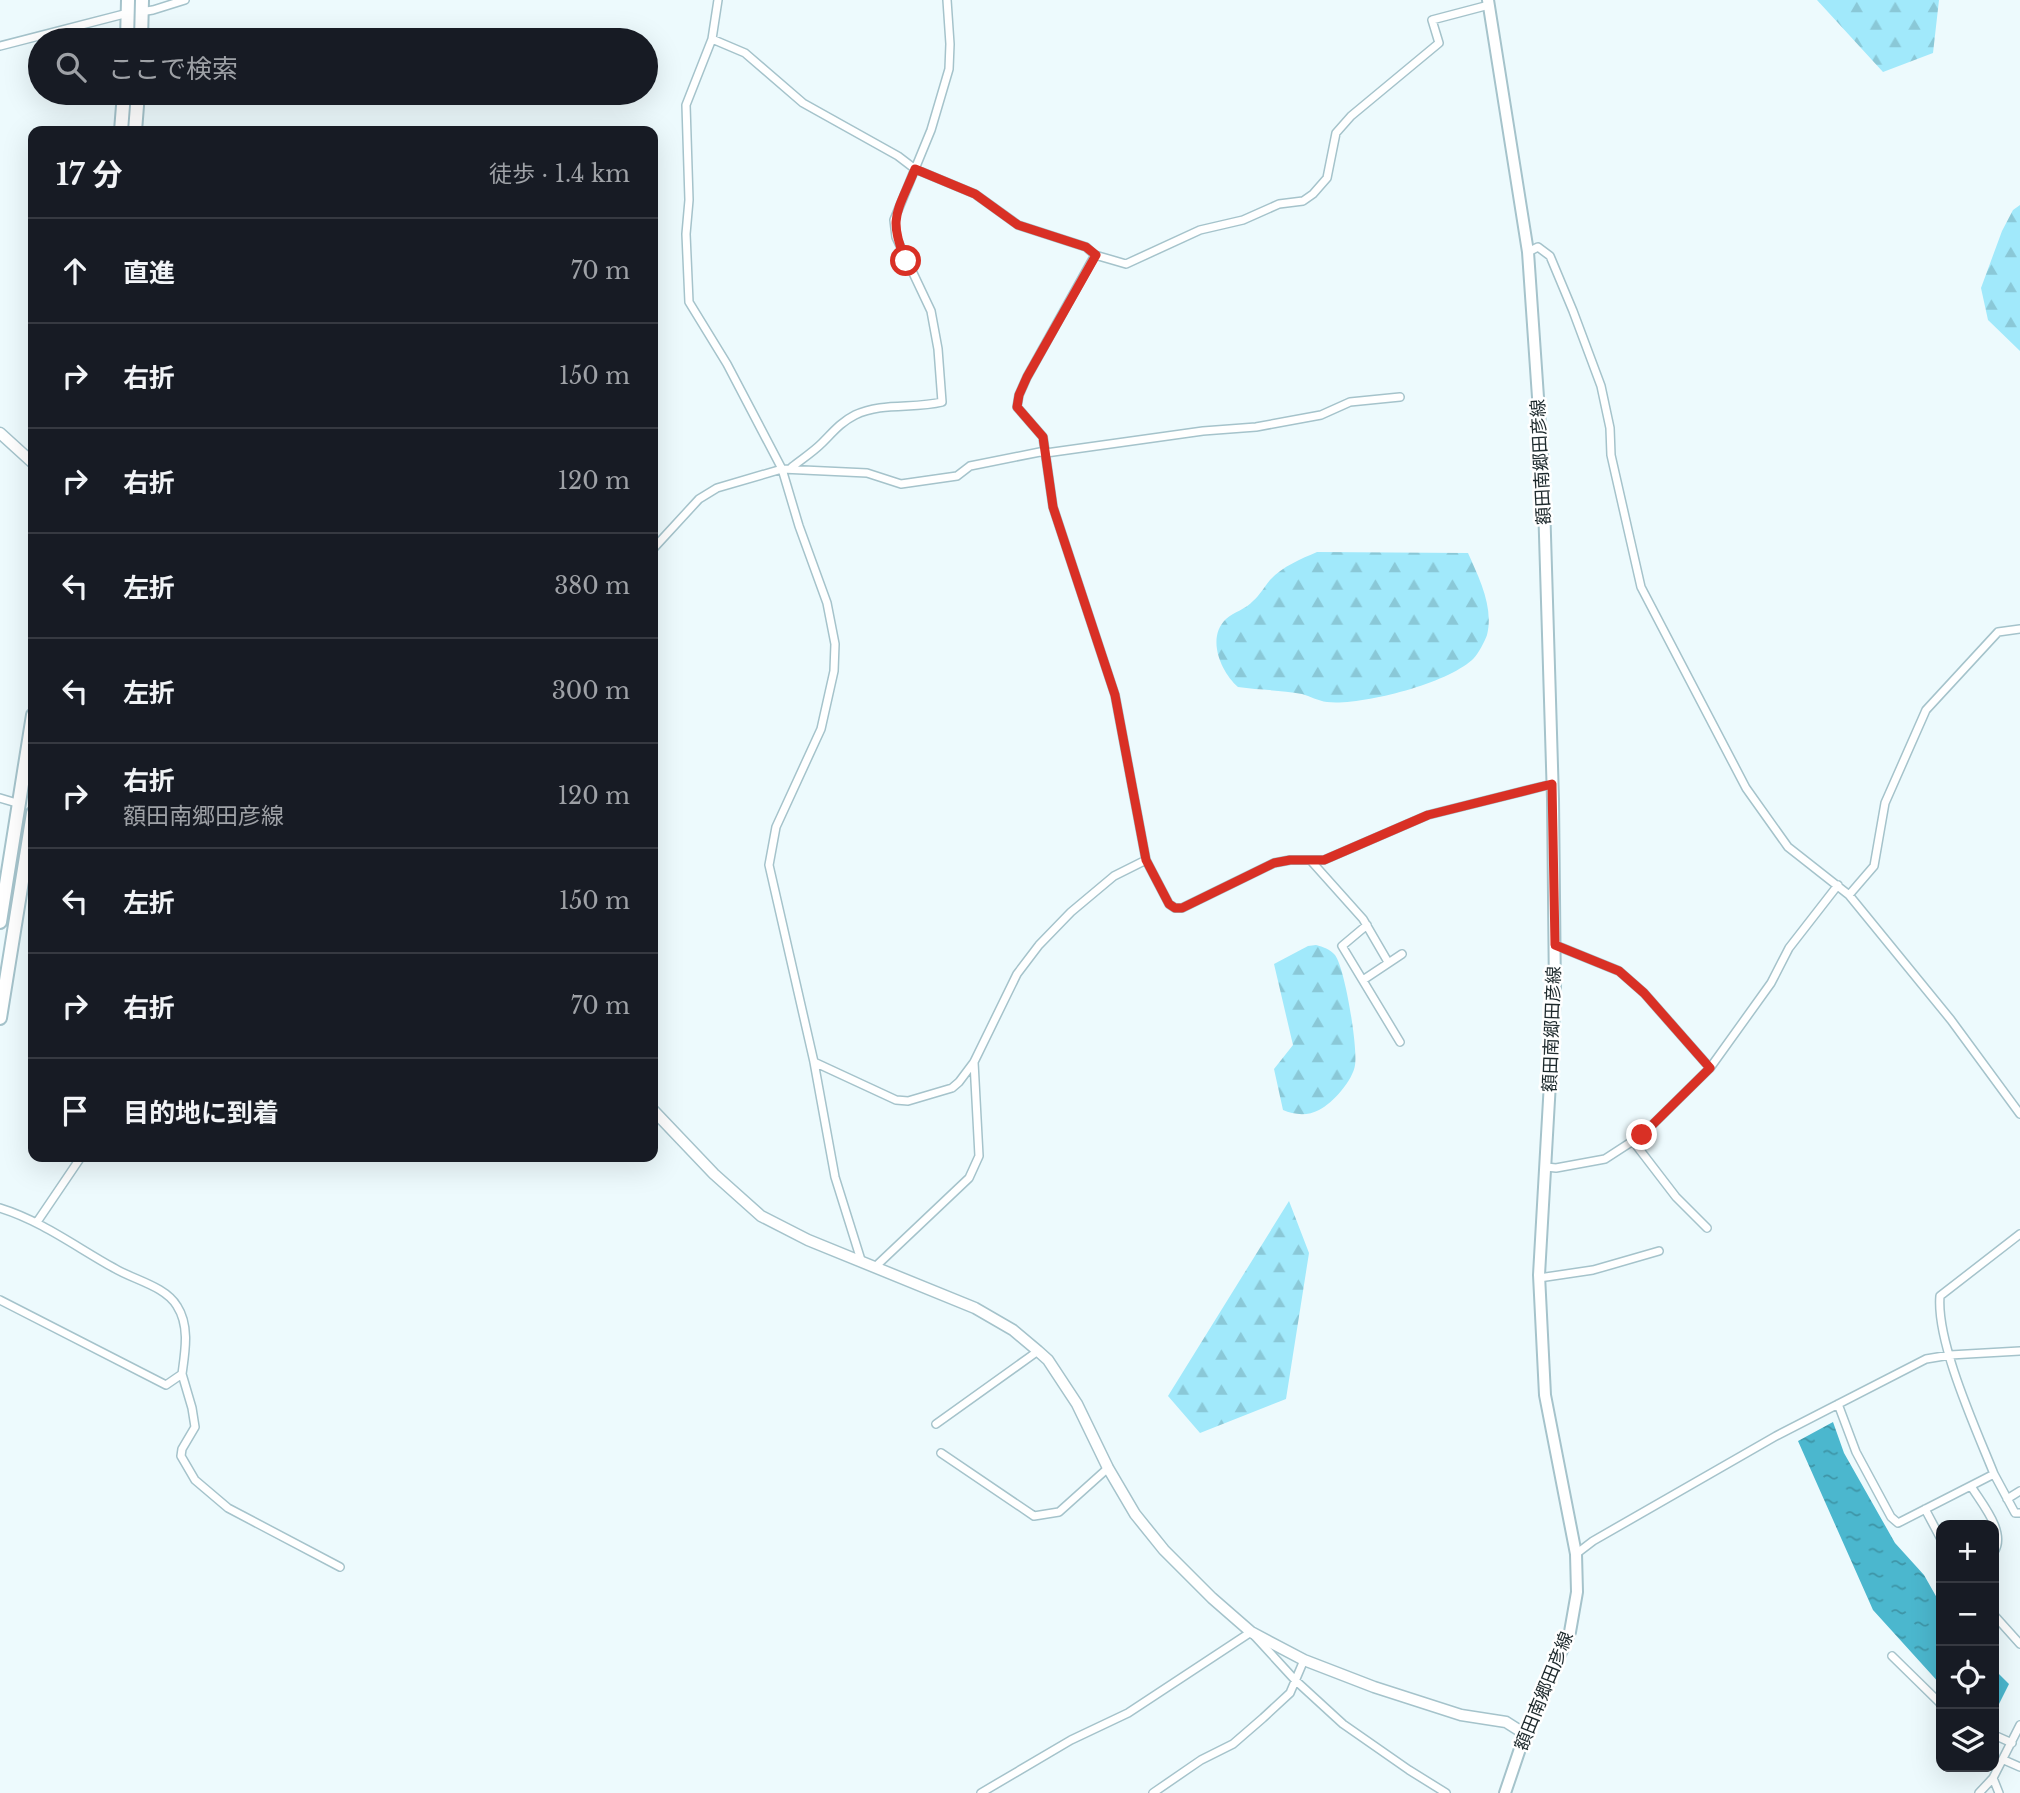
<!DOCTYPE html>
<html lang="ja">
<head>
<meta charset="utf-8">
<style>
  body { margin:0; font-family:"Libre Baskerville","Noto Sans JP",serif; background:#242831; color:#f1f3f6 }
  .controls { position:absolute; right:21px; bottom:21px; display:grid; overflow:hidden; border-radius:14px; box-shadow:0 7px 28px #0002 }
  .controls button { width:63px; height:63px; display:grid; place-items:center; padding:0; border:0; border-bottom:2px solid #363941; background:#171b24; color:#f1f3f6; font:35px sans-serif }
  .stop { position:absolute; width:21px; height:21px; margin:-16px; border:5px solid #d93025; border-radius:50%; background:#fff }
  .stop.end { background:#d93025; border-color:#fff; box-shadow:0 2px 7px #0008 }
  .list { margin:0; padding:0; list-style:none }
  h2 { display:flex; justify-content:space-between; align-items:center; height:91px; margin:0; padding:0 28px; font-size:30px }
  h2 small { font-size:23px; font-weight:400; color:#9ea1a6 }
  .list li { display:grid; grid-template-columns:46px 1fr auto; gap:21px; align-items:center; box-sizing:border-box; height:105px; padding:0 28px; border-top:2px solid #363941 }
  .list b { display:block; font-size:26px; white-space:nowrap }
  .list p { margin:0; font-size:23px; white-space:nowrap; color:#9ea1a6 }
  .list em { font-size:23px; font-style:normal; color:#9ea1a6 }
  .icon { flex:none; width:38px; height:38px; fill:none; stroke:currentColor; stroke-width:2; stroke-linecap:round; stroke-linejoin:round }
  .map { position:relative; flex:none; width:2020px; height:1793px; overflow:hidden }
  .search { position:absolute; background:#171b24; box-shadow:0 7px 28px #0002; left:28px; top:28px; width:630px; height:77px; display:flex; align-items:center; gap:18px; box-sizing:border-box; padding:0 24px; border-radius:38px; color:#9ea1a6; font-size:26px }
  .panel { position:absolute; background:#171b24; box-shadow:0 7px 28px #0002; left:28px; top:126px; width:630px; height:1036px; border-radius:14px }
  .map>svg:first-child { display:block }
</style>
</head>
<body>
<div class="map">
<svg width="2020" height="1793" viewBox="0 0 2020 1793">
  <defs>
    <pattern id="forest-firs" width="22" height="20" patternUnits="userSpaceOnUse" patternTransform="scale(1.75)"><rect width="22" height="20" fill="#a1e9fb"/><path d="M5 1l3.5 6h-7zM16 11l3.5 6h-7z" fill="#8ac8d7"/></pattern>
    <pattern id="water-ripples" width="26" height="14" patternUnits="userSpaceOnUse" patternTransform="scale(1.75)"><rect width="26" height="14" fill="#4bb7ce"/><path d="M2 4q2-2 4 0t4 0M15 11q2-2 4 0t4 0" fill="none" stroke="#3e95a7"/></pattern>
  </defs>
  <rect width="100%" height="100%" fill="#edfafd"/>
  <path fill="url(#forest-firs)" d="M1817,0H1939L1933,53L1883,72Z
    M2020,205V351L1988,320L1981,288L2002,231L2013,210Z
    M1317,552L1468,553C1479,578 1494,607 1487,635C1485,641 1478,654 1474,658C1450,683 1361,706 1327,702C1318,701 1310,696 1302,694C1281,690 1259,690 1238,687C1221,672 1206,638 1226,619C1234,612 1246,609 1253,601C1260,595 1264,587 1270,580C1283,566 1301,559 1317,552Z
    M1316,945C1323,947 1330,949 1335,955C1345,968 1358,1048 1355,1065C1353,1080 1333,1103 1319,1110C1308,1116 1294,1115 1283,1110L1274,1069L1293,1045L1274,964L1308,946Z
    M1289,1201L1309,1253L1286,1399L1200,1433L1168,1396Z"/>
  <path fill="url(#water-ripples)" d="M1833,1422L1844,1453L1895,1543L1924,1575L1941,1605V1685L1873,1610L1798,1441Z
    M1994,1669L2009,1684L1994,1714Z"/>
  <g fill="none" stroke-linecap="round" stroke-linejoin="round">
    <g stroke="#a5c3cb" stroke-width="10">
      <path id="minor" d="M718,0L712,39L686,105L689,200L686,234L689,302L727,364L782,469L799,526L827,603L835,644L834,671L821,729L776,827L769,865L814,1062L835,1177L861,1260
        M140,12L153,10L185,0
        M712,39L745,53L803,103L898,156L915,169L975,194L1018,225L1086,247L1095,255L1126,264L1200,230L1243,220L1279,204L1303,201L1313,194L1327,178L1336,133L1351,116L1439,43L1432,20L1489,5
        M0,46L128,13
        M1528,252L1538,247L1550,256L1573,311L1601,386L1610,428L1611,455L1641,587L1746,788L1788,847L1849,895L1951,1020L2020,1114
        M1095,255L1027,377L1019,395L1017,407L1043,437L1053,507L1115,695L1146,860L1169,904L1175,908H1182L1274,863L1290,860H1324L1428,815L1552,784
        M792,467C802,459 813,452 822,443C833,432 841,422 855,415C882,402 914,409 942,402L938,349L931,311L896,237L894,220L931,130L949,69L950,44L947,0
        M653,549L699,499L717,488L782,469L867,473L901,484L957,476L970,466L1040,452L1046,453L1203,431L1256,427L1321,415L1350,402L1400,397
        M0,798L20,804
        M1312,862L1363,919L1388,962
        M1849,895L1874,866L1885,803L1926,710L1998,632L2020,629
        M1367,925L1342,946L1400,1042
        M1555,945L1619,971L1644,993L1710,1068
        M1363,980L1402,954
        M814,1062L896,1100L908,1101L952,1088L959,1082L974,1062L1017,974L1039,945L1071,912L1114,876L1146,860
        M1633,1141L1676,1197L1707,1228
        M1546,1167L1556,1168L1605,1159L1642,1135L1710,1068L1771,983L1789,948L1838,885
        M0,1208C42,1221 76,1247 114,1268C134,1280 165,1286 177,1306C190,1326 185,1352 182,1374L166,1385L0,1300
        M37,1222L81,1157
        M875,1267L969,1178L979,1156L974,1062
        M1539,1278L1593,1270L1659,1251
        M182,1374L192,1408L195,1427L182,1449L181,1456L195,1480L228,1508L340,1567
        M1838,1404L1856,1452L1891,1517L1898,1523L1994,1474L2015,1513H2020
        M936,1424L1038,1351
        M941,1453L1034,1516L1059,1512L1108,1468
        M1994,1474C1976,1429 1936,1342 1940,1296L2020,1234
        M1971,1486C1981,1503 2007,1532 1994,1552
        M2007,1499L2020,1491
        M1925,1509L1941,1539
        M1576,1554L1593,1541L1776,1436L1926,1359L1950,1355L2020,1351
        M1994,1615L2020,1644
        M1892,1656L1941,1704
        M1994,1735L2012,1743
        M2004,1760L2020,1767
        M1993,1778L1999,1793
        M981,1793L1071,1740L1128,1713L1251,1632L1295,1680L1343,1724L1409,1770L1446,1793
        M1153,1793L1201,1760L1233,1744L1263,1718L1290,1693L1304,1660
        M1979,1793L1993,1778L2020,1725"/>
    </g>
    <g stroke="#a5c3cb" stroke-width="13">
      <path id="tertiary" d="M0,433L33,463
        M653,1110L714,1174L761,1216L808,1240L975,1308L1013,1330L1038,1351L1048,1360L1077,1404L1108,1468L1135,1514L1164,1550L1212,1598L1251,1632L1304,1660L1374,1687L1461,1715L1506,1722L1525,1734"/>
    </g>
    <g stroke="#a5c3cb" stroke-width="14">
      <path id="secondary" d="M1488,0L1528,252L1543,470L1553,799L1555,995L1539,1275L1545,1395L1576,1554L1577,1592L1570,1632L1525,1734L1505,1793"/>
    </g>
    <g stroke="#a5c3cb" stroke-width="16">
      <path id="trunk" d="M127,40L128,0
        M141,40L142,0
        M121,131L124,93
        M135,131L138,93
        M0,922L33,715
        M0,1018L33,813"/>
    </g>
    <use href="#minor" stroke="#fff" stroke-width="7"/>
    <use href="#tertiary" stroke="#fff" stroke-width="10"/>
    <use href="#secondary" stroke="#fff" stroke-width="10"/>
    <use href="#trunk" stroke="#fff" stroke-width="12"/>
  </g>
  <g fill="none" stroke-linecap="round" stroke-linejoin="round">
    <path stroke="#d93025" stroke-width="9" d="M906,261C887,217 898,212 915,169L975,194L1018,225L1086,247L1096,255L1027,377L1019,395L1017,407L1043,437L1053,507L1115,695L1146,860L1169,904L1175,908H1182L1274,863L1290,860H1324L1428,815L1552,784L1555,945L1619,971L1644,993L1710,1068L1642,1135"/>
  </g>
  <g text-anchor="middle" stroke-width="5" stroke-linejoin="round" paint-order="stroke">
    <g font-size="18" fill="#1d292c" stroke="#fff">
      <text transform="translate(1541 462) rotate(-93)" y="6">額田南郷田彦線</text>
      <text transform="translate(1552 1029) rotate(-88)" y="6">額田南郷田彦線</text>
      <text transform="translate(1544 1691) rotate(-68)" y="6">額田南郷田彦線</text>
    </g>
  </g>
</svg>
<div class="controls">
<button>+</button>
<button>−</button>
<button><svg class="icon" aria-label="locate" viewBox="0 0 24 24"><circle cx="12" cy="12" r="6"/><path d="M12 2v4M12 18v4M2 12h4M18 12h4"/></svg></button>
<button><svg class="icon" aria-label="layers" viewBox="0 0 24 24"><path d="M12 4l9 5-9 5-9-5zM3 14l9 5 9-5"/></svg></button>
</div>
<div class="stop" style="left:906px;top:261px"></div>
<div class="stop end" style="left:1642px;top:1135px"></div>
<div class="search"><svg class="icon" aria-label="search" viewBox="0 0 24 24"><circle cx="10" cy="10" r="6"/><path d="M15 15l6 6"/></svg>ここで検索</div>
<section class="panel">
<h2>17 分<small>徒歩 · 1.4 km</small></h2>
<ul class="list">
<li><svg class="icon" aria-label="ahead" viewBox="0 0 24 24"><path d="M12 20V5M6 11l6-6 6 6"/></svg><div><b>直進</b></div><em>70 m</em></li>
<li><svg class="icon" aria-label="right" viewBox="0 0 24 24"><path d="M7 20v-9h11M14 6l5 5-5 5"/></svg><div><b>右折</b></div><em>150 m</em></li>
<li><svg class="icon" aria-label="right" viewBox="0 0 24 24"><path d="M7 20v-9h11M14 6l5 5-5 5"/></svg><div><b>右折</b></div><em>120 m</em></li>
<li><svg class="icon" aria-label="left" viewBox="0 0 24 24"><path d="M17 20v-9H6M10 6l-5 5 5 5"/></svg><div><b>左折</b></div><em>380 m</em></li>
<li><svg class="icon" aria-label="left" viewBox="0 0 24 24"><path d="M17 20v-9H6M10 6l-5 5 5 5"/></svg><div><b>左折</b></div><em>300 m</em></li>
<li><svg class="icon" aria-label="right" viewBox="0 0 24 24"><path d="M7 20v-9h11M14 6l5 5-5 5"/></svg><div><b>右折</b><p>額田南郷田彦線</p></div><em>120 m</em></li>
<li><svg class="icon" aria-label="left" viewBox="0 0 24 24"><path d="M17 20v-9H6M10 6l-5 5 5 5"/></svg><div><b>左折</b></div><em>150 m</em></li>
<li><svg class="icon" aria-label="right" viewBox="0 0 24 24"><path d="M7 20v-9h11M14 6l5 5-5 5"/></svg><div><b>右折</b></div><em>70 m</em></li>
<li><svg class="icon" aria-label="arrive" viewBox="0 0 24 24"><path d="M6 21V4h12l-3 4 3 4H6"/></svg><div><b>目的地に到着</b></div></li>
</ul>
</section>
</div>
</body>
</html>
